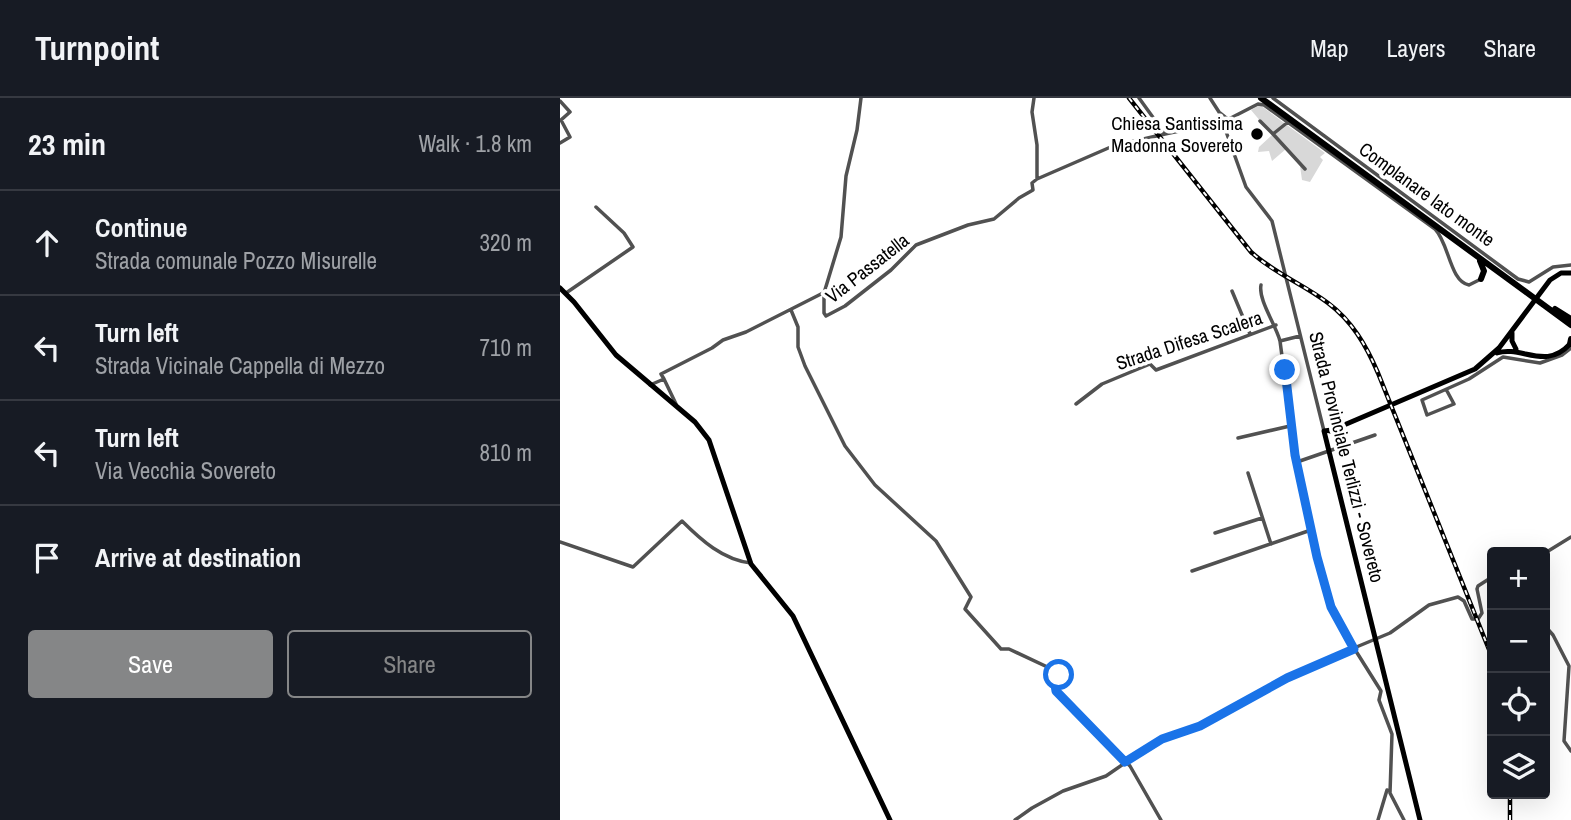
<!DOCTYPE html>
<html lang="en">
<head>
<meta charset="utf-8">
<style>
  body { margin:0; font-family:"Archivo Narrow",sans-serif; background:#20242c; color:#f1f3f6 }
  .controls { position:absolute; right:21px; bottom:21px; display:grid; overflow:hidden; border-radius:7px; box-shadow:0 7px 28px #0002 }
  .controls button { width:63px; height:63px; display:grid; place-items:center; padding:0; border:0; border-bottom:2px solid #363941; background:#171b24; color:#f1f3f6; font:35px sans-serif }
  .stop { position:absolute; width:21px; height:21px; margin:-16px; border:5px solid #1a73e8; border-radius:50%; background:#fff }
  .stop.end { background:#1a73e8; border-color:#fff; box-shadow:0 2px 7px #0008 }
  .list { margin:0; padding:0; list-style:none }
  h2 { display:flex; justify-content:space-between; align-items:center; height:91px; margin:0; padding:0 28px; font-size:30px }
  h2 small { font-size:23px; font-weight:400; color:#9ea1a6 }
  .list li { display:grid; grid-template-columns:46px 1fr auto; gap:21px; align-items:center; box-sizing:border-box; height:105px; padding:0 28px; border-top:2px solid #363941 }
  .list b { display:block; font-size:26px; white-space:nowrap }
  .list p { margin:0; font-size:23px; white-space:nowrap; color:#9ea1a6 }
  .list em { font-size:23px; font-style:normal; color:#9ea1a6 }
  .actions { display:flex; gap:14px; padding:21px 28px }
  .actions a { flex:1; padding:16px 0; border:2px solid #858687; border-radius:7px; text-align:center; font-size:24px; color:#858687 }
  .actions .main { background:#858687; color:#fff }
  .icon { flex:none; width:38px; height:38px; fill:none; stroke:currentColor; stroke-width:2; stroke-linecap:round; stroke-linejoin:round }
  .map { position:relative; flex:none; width:1011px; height:722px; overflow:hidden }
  header { display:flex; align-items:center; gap:42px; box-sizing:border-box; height:98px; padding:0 35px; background:#171b24; border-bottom:2px solid #363941 }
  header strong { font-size:33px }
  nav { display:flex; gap:38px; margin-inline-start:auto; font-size:24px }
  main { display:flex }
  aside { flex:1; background:#171b24 }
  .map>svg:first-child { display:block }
</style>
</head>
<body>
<header>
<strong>Turnpoint</strong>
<nav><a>Map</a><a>Layers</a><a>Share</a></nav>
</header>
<main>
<aside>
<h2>23 min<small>Walk · 1.8 km</small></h2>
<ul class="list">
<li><svg class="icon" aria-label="ahead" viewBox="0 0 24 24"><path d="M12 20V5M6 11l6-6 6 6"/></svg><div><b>Continue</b><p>Strada comunale Pozzo Misurelle</p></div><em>320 m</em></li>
<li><svg class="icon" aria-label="left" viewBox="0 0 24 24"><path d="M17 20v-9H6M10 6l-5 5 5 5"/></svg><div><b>Turn left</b><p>Strada Vicinale Cappella di Mezzo</p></div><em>710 m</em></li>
<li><svg class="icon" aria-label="left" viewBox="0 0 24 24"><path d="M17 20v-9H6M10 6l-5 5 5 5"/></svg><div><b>Turn left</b><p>Via Vecchia Sovereto</p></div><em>810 m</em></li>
<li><svg class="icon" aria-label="arrive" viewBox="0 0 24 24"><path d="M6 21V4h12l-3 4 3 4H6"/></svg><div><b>Arrive at destination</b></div></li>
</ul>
<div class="actions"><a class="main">Save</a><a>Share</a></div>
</aside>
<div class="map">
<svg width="1011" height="722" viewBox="0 0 1011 722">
  <rect width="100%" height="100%" fill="#fff"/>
  <path fill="#d8d8d8" d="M700,7L765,55L760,59L763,62L750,84L742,82L740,68L726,51L712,63L709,53L698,54L699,49L712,37L691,12Z"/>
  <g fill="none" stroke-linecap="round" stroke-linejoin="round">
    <path stroke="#515151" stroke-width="3.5" d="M301,0L297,32L286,78L281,139L264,195V215L266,218L285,208L331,172L356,147L408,127L434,121L459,100L473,92L472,85L477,81L553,48L605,36
      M474,0L472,14L477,47V81
      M579,0L605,36L663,24L698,6L704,7L875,131C889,145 890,184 909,187L921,181
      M650,0L659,14L669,22
      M713,0L958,181L969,184L993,169L1011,167
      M0,3L10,14L1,22L10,39L0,45
      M659,14L686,89L712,123L764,333
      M700,23L713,36L728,24
      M713,36L745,71
      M701,187C698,202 716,227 720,243L735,357L767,497L794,550L821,593L819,602L832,636L830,695L844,722
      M672,193L690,236
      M6,195L73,149L64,135L36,109
      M231,212L238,229V249L245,268L285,348L315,387L376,443L411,499L405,511L441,551H449L498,574L496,593L570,668L601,722
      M720,243L740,238
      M104,281L101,276L152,250L163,242L186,234L263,195
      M90,287L104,281L116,306
      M887,293L894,306L867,317L862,302L909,281L943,259L980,265L1002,257L1011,250
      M516,306L542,286L590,266L596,272L716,227
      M678,340L730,328
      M737,364L815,337
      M688,375L711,446
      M655,435L702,420
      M0,444L73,469L122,423C141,442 163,462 191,465
      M985,455L1011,439
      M632,473L751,432
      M985,528L993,537L1009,568L1004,643L1011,653
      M794,550L830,535L869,507L898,499L904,503L912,521H918L922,515L917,491L918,488L932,479
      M455,722L472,710L503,693L546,678L591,647L616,635L640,628L727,580L794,551
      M818,722L827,692"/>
    <path stroke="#000" stroke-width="5" d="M0,190L14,204L56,257L135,324L149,342L191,466L233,518L330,722
      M952,235V243L956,251
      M937,255C961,247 986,273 1010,246
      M772,332L764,333L860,722
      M770,333L915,271L939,250L990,182L1001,175H1011"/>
    <path stroke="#000" stroke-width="6" d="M701,0L1011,227
      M920,163L924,173L921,181
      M995,211L1011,221
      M1010,246L1011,241"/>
    <g stroke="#000" stroke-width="4.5">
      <path id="rail" d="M569,0L691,154C714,175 743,186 768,205C792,223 806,247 818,275L932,559
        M950,722V696"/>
    </g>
    <use href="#rail" stroke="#fff" stroke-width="2" stroke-dasharray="5" stroke-linecap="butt"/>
  </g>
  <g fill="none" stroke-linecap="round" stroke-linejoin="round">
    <path stroke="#1a73e8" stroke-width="9" d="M499,577L495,587L496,593L565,664L602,641L640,628L727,580L794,551L771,509L757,459L735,357L725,272"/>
  </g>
  <circle fill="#000" stroke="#fff" stroke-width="2.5" cx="697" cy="36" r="7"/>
  <g text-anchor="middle" stroke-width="7" stroke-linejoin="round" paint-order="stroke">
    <g font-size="19" fill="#000" stroke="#fff" text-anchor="end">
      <text x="683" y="32">Chiesa Santissima<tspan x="683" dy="22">Madonna Sovereto</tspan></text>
    </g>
    <g font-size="19" fill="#000" stroke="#fff">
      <text transform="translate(867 96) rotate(36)" y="7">Complanare lato monte</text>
      <text transform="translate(307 170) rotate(-38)" y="7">Via Passatella</text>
      <text transform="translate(629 242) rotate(-18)" y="7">Strada Difesa Scalera</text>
      <text transform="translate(787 359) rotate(76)" y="7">Strada Provinciale Terlizzi - Sovereto</text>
    </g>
  </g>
</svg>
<div class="controls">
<button>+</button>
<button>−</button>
<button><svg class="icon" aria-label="locate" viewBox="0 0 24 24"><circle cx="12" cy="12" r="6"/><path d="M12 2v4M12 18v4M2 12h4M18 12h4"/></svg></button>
<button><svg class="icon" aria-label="layers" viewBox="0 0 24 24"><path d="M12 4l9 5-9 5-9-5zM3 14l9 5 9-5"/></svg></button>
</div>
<div class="stop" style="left:499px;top:577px"></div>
<div class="stop end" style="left:725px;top:272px"></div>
</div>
</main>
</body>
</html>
